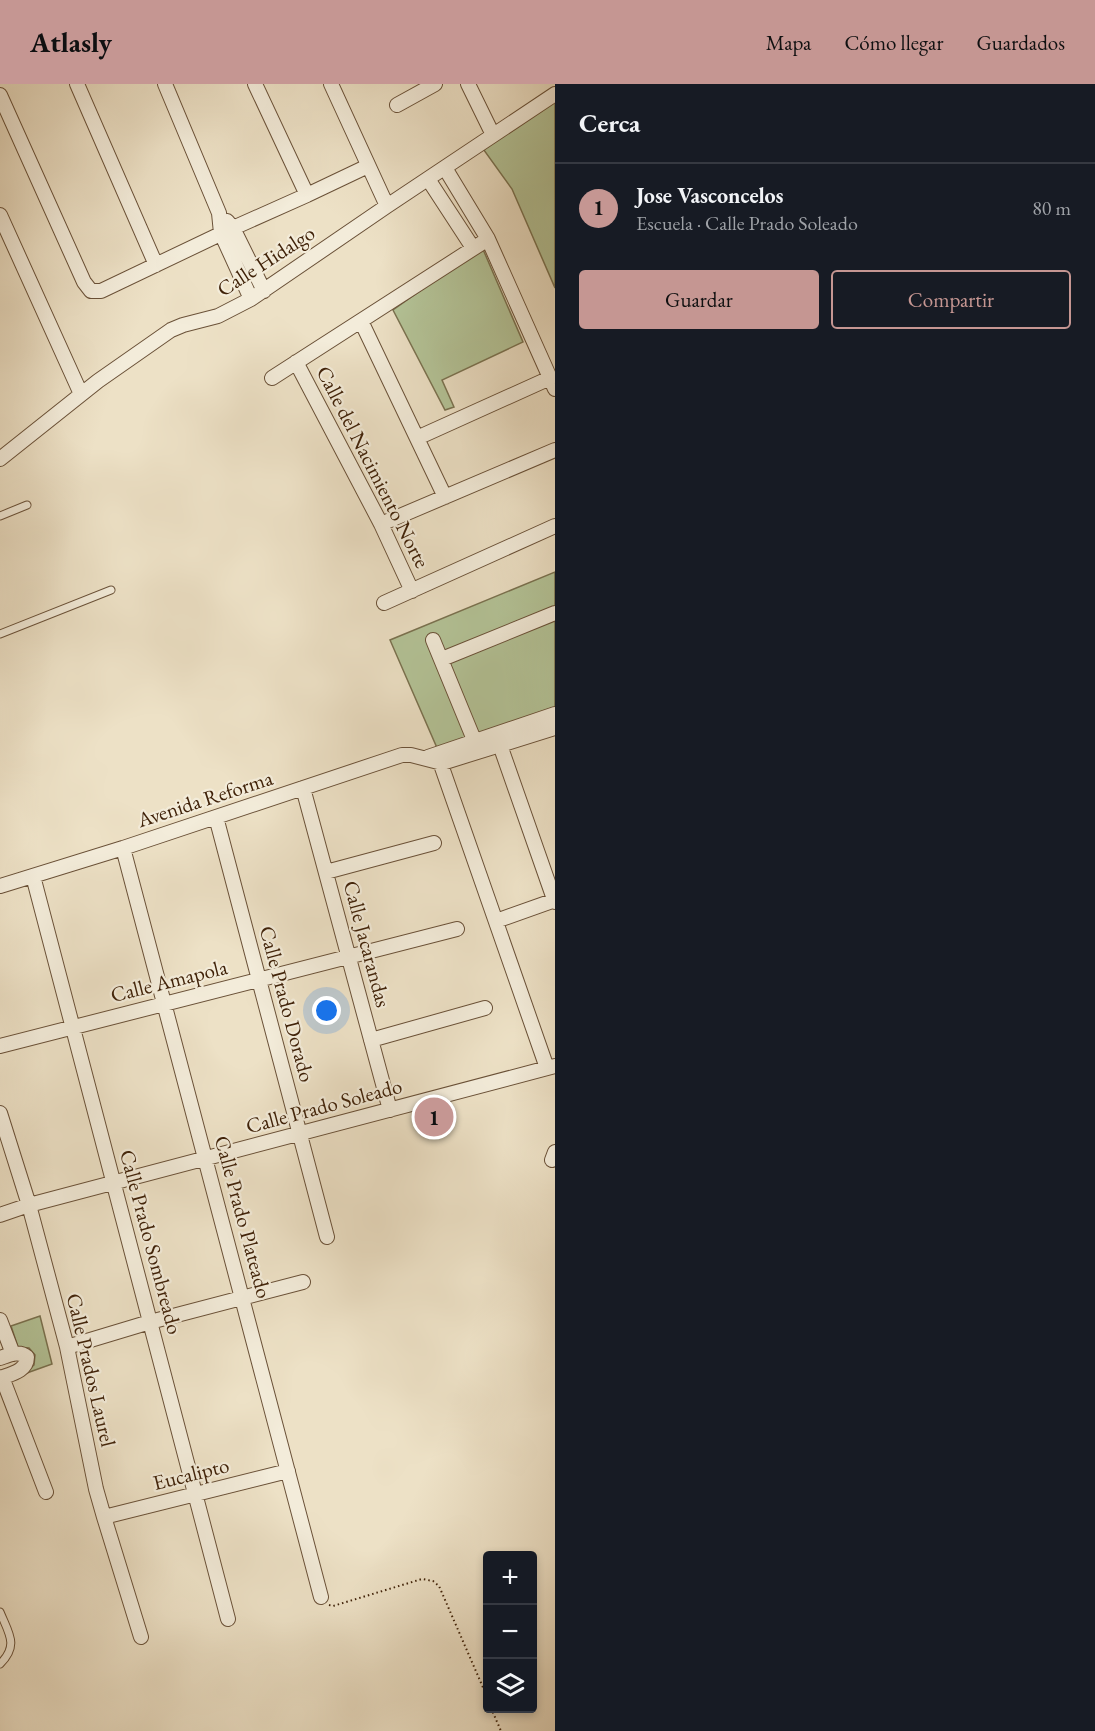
<!DOCTYPE html>
<html lang="es">
<head>
<meta charset="utf-8">
<style>
  body { margin:0; font-family:"EB Garamond",serif; background:#242831; color:#f1f3f6 }
  .controls { position:absolute; right:18px; bottom:18px; display:grid; overflow:hidden; border-radius:6px; box-shadow:0 3px 9px #0003 }
  .controls button { width:54px; height:54px; display:grid; place-items:center; padding:0; border:0; border-bottom:2px solid #363941; background:#171b24; color:#f1f3f6; font:30px sans-serif }
  .you { position:absolute; left:327px; top:927px; width:21px; height:21px; margin:-15px; border:4px solid #fff; border-radius:50%; background:#1a73e8; box-shadow:0 0 0 9px #1a73e833 }
  .badge { display:grid; place-items:center; width:39px; height:39px; border-radius:50%; background:#c59692; color:#111; font-size:20px; font-weight:700 }
  .pin { position:absolute; translate:-50% -50%; border:3px solid #fff; box-shadow:0 2px 6px #0006 }
  .list { margin:0; padding:0; list-style:none }
  h2 { display:flex; justify-content:space-between; align-items:center; height:78px; margin:0; padding:0 24px; font-size:26px }
  h2 small { font-size:20px; font-weight:400; color:#9ea1a6 }
  .list li { display:grid; grid-template-columns:39px 1fr auto; gap:18px; align-items:center; box-sizing:border-box; height:90px; padding:0 24px; border-top:2px solid #363941 }
  .list b { display:block; font-size:22px; white-space:nowrap }
  .list p { margin:0; font-size:20px; white-space:nowrap; color:#9ea1a6 }
  .list em { font-size:20px; font-style:normal; color:#9ea1a6 }
  .actions { display:flex; gap:12px; padding:18px 24px }
  .actions a { flex:1; padding:14px 0; border:2px solid #c59692; border-radius:6px; text-align:center; font-size:21px; color:#c59692 }
  .actions .main { background:#c59692; color:#111 }
  .icon { flex:none; width:33px; height:33px; fill:none; stroke:currentColor; stroke-width:2; stroke-linecap:round; stroke-linejoin:round }
  .map { position:relative; flex:none; width:555px; height:1647px; overflow:hidden }
  header { display:flex; align-items:center; gap:36px; box-sizing:border-box; height:84px; padding:0 30px; background:#c59692; color:#111 }
  header strong { font-size:28px }
  nav { display:flex; gap:33px; margin-inline-start:auto; font-size:21px }
  main { display:flex }
  aside { flex:1; background:#171b24 }
  .map>svg:first-child { display:block }
</style>
</head>
<body>
<header>
<strong>Atlasly</strong>
<nav><a>Mapa</a><a>Cómo llegar</a><a>Guardados</a></nav>
</header>
<main>
<div class="map">
<svg width="555" height="1647" viewBox="0 0 555 1647">
  <rect width="100%" height="100%" fill="#ede1c6"/>
  <filter id="stains"><feTurbulence type="fractalNoise" baseFrequency=".00333" numOctaves="4"/><feColorMatrix values="0 0 0 0 .2 0 0 0 0 .09 0 0 0 0 .02 0 0 0 .5 -.17"/></filter>
  <radialGradient id="worn" r=".72"><stop offset=".6" stop-color="#630" stop-opacity="0"/><stop offset="1" stop-color="#630" stop-opacity=".3"/></radialGradient>
  <path fill="#b4c498" stroke="#7a7250" stroke-width="1.5" d="M555,13V204L512,105L481,62Z
    M482,163L523,258L442,296L454,323L445,326L393,226Z
    M555,488V633L441,673L390,556Z
    M40,1232L52,1280L24,1290L34,1281L35,1271L29,1264L18,1263L11,1242Z"/>
  <g fill="none" stroke-linecap="round" stroke-linejoin="round">
    <g stroke="#6a5138" stroke-width="9">
      <path id="service" d="M0,432L27,421
        M0,550L111,506
        M0,1528C9,1550 19,1561 0,1580"/>
    </g>
    <g stroke="#6a5138" stroke-width="16">
      <path id="minor" d="M77,0L156,181
        M165,0L219,129L221,149L251,215
        M255,0L307,111
        M331,0L387,122
        M468,0L493,51
        M0,11L84,198L91,207H101L233,144L307,111L368,82
        M397,21L435,0
        M445,84L488,155L555,305
        M428,95L473,164
        M0,131L81,310
        M227,137L233,144L264,207
        M361,237L445,413
        M296,278L381,440L412,507
        M272,294L488,155
        M417,354L550,294
        M0,375L98,297L171,246L183,241L218,232L251,215L387,122L555,10
        M381,440L555,366
        M384,519L555,442
        M433,556L477,663
        M442,575L555,529
        M500,661L555,818
        M438,672L547,984
        M428,673L555,630
        M303,704L390,1026
        M216,733L327,1153
        M123,764L321,1513
        M326,788L434,759
        M33,792L228,1535
        M0,802L123,764L402,671H411L442,679L555,644
        M496,837L555,816
        M371,956L485,924
        M0,962L457,845
        M0,1029L29,1121L67,1263L96,1405L104,1433L141,1553
        M552,1076L555,1068
        M0,1131L29,1121L555,982
        M0,1236L13,1270
        M67,1263L150,1238L303,1198
        M0,1274C9,1271 19,1266 27,1273C27,1287 11,1290 0,1294
        M2,1293L46,1408
        M104,1433L288,1387"/>
    </g>
    <path stroke="#3f2108" stroke-width="2" stroke-dasharray="1.5 3" stroke-linecap="butt" d="M329,1521L333,1522L422,1495L433,1497L439,1502L488,1615
      M491,1624L501,1647"/>
    <use href="#service" stroke="#f3ecda" stroke-width="7"/>
    <use href="#minor" stroke="#f3ecda" stroke-width="14"/>
  </g>
  <g text-anchor="middle" stroke-width="4.5" stroke-linejoin="round" paint-order="stroke">
    <g font-size="21" fill="#3f2108" stroke="#f3ecda">
      <text transform="translate(266 177) rotate(-33)" y="7">Calle Hidalgo</text>
      <text transform="translate(373 383) rotate(63)" y="7">Calle del Nacimiento Norte</text>
      <text transform="translate(205 715) rotate(-18)" y="7">Avenida Reforma</text>
      <text transform="translate(367 860) rotate(75)" y="7">Calle Jacarandas</text>
      <text transform="translate(169 897) rotate(-14)" y="7">Calle Amapola</text>
      <text transform="translate(287 920) rotate(75)" y="7">Calle Prado Dorado</text>
      <text transform="translate(324 1022) rotate(-15)" y="7">Calle Prado Soleado</text>
      <text transform="translate(243 1133) rotate(75)" y="7">Calle Prado Plateado</text>
      <text transform="translate(151 1158) rotate(75)" y="7">Calle Prado Sombreado</text>
      <text transform="translate(91 1286) rotate(77)" y="7">Calle Prados Laurel</text>
      <text transform="translate(191 1390) rotate(-14)" y="7">Eucalipto</text>
    </g>
  </g>
  <rect width="100%" height="100%" filter="url(#stains)"/>
  <rect width="100%" height="100%" fill="url(#worn)"/>
</svg>
<div class="controls">
<button>+</button>
<button>−</button>
<button><svg class="icon" aria-label="layers" viewBox="0 0 24 24"><path d="M12 4l9 5-9 5-9-5zM3 14l9 5 9-5"/></svg></button>
</div>
<div class="you"></div>
<div class="pin badge" style="left:434px;top:1033px">1</div>
</div>
<aside>
<h2>Cerca<small></small></h2>
<ul class="list">
<li><span class="badge">1</span><div><b>Jose Vasconcelos</b><p>Escuela · Calle Prado Soleado</p></div><em>80 m</em></li>
</ul>
<div class="actions"><a class="main">Guardar</a><a>Compartir</a></div>
</aside>
</main>
</body>
</html>
